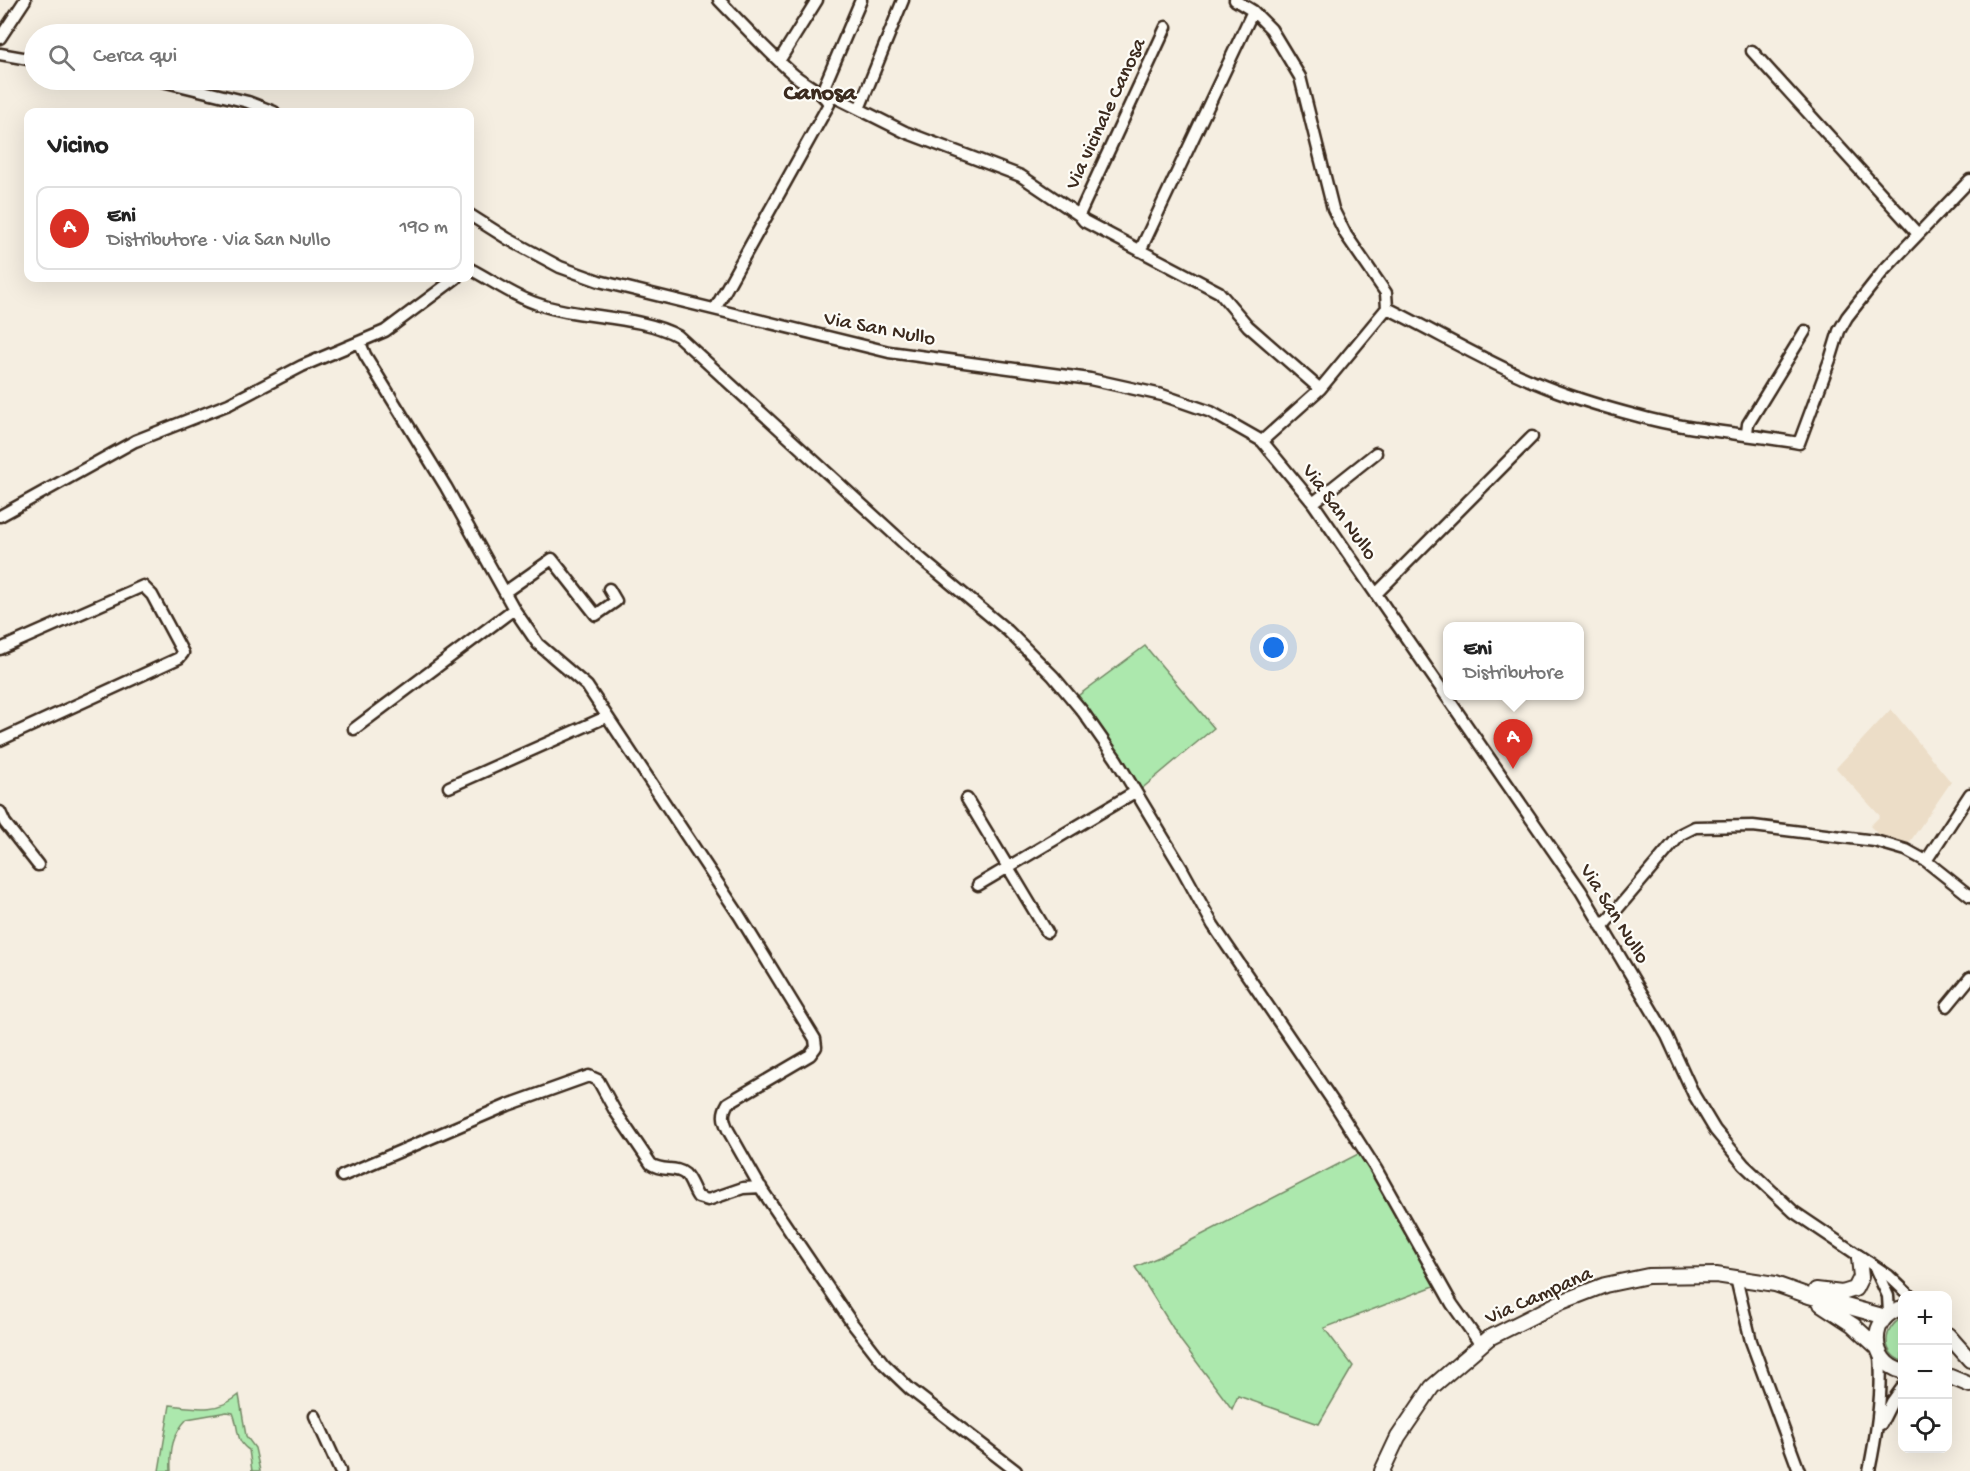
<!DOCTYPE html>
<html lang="it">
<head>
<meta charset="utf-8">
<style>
  body { margin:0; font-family:"Gochi Hand",sans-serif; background:#f2f2f2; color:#222 }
  .controls { position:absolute; right:18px; bottom:18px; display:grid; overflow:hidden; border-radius:12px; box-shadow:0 6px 24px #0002 }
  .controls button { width:54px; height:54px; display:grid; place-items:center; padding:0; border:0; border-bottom:2px solid #e0e0e0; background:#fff; color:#222; font:30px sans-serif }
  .you { position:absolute; left:1274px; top:648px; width:21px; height:21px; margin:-15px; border:4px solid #fff; border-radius:50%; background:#1a73e8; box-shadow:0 0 0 9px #1a73e833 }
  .badge { display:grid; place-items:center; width:39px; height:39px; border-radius:50%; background:#d93025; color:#fff; font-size:20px; font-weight:700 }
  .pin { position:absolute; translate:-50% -50px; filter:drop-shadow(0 2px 3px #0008) }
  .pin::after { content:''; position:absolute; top:32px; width:21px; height:18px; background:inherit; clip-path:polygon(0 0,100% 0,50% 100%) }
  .popup { position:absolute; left:1443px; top:622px; width:141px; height:78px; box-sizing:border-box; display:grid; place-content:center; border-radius:12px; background:#fff; filter:drop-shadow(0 2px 4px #0005); font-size:20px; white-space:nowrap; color:#767676 }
  .popup b { font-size:22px; color:#222 }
  .popup::after { content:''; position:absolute; left:50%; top:100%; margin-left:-12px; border:12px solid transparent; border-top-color:#fff }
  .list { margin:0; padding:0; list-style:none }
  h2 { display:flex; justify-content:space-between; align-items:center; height:78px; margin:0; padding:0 24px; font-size:26px }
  h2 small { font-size:20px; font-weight:400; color:#767676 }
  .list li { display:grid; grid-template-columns:39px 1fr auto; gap:18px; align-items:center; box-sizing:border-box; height:84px; margin:0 12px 12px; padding:0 12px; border:2px solid #e0e0e0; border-radius:12px }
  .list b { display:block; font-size:22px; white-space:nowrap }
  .list p { margin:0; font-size:20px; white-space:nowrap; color:#767676 }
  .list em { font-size:20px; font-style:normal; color:#767676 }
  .icon { flex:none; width:33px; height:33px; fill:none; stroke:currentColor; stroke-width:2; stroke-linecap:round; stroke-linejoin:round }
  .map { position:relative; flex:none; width:1970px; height:1471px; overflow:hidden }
  .search { position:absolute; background:#fff; box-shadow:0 6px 24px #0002; left:24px; top:24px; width:450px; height:66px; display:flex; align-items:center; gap:15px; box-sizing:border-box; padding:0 21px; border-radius:33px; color:#767676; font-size:22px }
  .panel { position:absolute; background:#fff; box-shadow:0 6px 24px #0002; left:24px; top:108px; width:450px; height:174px; border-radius:12px }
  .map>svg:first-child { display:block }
</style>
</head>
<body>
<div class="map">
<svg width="1970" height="1471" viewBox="0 0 1970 1471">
  <rect width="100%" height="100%" fill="#f5eee1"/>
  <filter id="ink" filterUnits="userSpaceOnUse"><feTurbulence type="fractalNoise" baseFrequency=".0167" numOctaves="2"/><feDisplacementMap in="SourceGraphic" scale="12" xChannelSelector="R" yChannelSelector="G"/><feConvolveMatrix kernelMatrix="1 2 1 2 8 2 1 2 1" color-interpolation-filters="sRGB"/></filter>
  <g filter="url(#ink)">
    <path fill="#ecddc7" d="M1891,709L1951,782L1907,846L1883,839L1870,826L1880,816L1836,768Z"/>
    <path fill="#ace8ad" stroke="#748966" stroke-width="1.5" d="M1145,646L1214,728L1139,791L1075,698Z
      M1360,1153L1396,1215L1434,1286L1324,1328L1353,1366L1319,1424L1238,1396L1232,1409L1181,1341L1135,1267L1159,1257Z
      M1902,1318V1361C1881,1353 1883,1328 1902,1318Z
      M239,1395L246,1436L255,1448L260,1471H252L249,1450C235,1442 239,1426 233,1413L227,1412L187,1419C172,1435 170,1450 171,1471H159L170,1405C195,1408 218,1413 239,1395Z"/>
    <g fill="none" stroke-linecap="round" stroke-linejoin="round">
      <g stroke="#3b2a1e" stroke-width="15">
        <path id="minor" d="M861,0L821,94L835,97L905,132L1021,176L1079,215L1084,221L1219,292L1248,326L1320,389
          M1235,0L1253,11L1271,29L1300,77L1333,209L1346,235L1386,293L1387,308L1320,389L1262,441
          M0,38L25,0
          M1752,51L1918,234
          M0,54L34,60
          M779,61L817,0
          M158,80L248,102L274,112
          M859,109L903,0
          M470,215L508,239L560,267L599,281L889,352L1090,379L1162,395L1211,412L1262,441L1313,503L1581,891L1667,1036L1694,1095L1715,1130L1744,1165L1794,1212L1889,1276L1910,1296
          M1079,215L1166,27
          M1140,251L1253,11
          M470,269C490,279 513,296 535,303C579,319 637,314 678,336L919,557L1008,631L1053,676L1083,712L1116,759L1181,867L1213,925L1334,1103L1376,1169L1452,1304L1481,1345
          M1387,308C1436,332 1484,361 1534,382C1567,396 1603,407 1638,416C1691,431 1745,433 1799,443L1831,357L1839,331L1847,317L1884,270L1970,180
          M715,309L829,104C823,91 804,84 793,74C767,51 743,25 719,0
          M360,343L365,355L446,487L514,609L538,644L587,686L739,915L815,1039L816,1047L810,1055L728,1103C722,1113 723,1119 728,1130L762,1190L852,1323L884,1364L910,1389L1016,1471
          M1747,433L1748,424L1805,331
          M1313,503L1376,453
          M0,516L135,441L229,404L302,366L385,331L456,278
          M505,592L552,559L596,615L616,601L609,589
          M1376,594L1532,437
          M0,649L143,586L152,595L183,653L179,658L0,740
          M354,729L514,609
          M449,787L606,717
          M967,799L1047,932
          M0,812L5,823L38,865
          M1926,861L1970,794
          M978,885L1135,792
          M1602,927L1681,834L1695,827L1753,826L1875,841L1906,850L1926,861L1970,896
          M1947,1006L1970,978
          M342,1176L508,1105L589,1076L598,1080L615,1111L651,1164C662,1172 676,1166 685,1174C691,1180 693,1190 698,1197L708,1200L743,1188L761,1187
          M1876,1270L1888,1296L1889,1313
          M1736,1278L1751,1341L1799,1471
          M315,1416L340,1471
          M1881,1424L1892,1402L1902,1388
          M1869,1471C1877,1433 1883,1394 1880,1355"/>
      </g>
      <g stroke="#3b2a1e" stroke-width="18">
        <path id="major" d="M1816,1290L1842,1293L1855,1289L1861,1277L1859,1258
          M1821,1304L1853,1325L1877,1347
          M1902,1308C1868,1316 1869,1363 1902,1371
          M1948,1335L1970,1360
          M1948,1376L1970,1385
          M1382,1471L1398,1437L1432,1387L1489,1338L1561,1302L1605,1285L1648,1276L1716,1275L1775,1284L1809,1296L1886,1317"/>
      </g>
      <use href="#minor" stroke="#fdfcf7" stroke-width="10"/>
      <use href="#major" stroke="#fdfcf7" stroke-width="14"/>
    </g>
  </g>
  <g text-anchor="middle" stroke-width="4.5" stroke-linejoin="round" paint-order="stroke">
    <g font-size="21" fill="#3b2a1e" stroke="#fdfcf7">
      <text transform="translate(1104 113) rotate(-65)" y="7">Via vicinale Canosa</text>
      <text transform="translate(880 327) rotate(11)" y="7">Via San Nullo</text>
      <text transform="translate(1341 511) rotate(54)" y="7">Via San Nullo</text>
      <text transform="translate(1616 913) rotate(58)" y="7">Via San Nullo</text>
      <text transform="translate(1538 1294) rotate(-24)" y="7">Via Campana</text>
    </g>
    <g font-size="24" font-weight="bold" fill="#3b2a1e" stroke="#fdfcf7">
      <text x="820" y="99">Canosa</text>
    </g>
  </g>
</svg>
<div class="controls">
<button>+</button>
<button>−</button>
<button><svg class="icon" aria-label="locate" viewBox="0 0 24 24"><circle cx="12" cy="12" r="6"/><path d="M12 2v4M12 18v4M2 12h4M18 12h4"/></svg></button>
</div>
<div class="you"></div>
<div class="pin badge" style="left:1513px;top:769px">A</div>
<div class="popup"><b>Eni</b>Distributore</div>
<div class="search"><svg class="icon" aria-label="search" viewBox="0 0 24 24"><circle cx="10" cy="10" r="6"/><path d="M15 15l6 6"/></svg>Cerca qui</div>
<section class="panel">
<h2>Vicino<small></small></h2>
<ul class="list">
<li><span class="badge">A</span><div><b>Eni</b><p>Distributore · Via San Nullo</p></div><em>190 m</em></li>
</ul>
</section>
</div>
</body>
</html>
